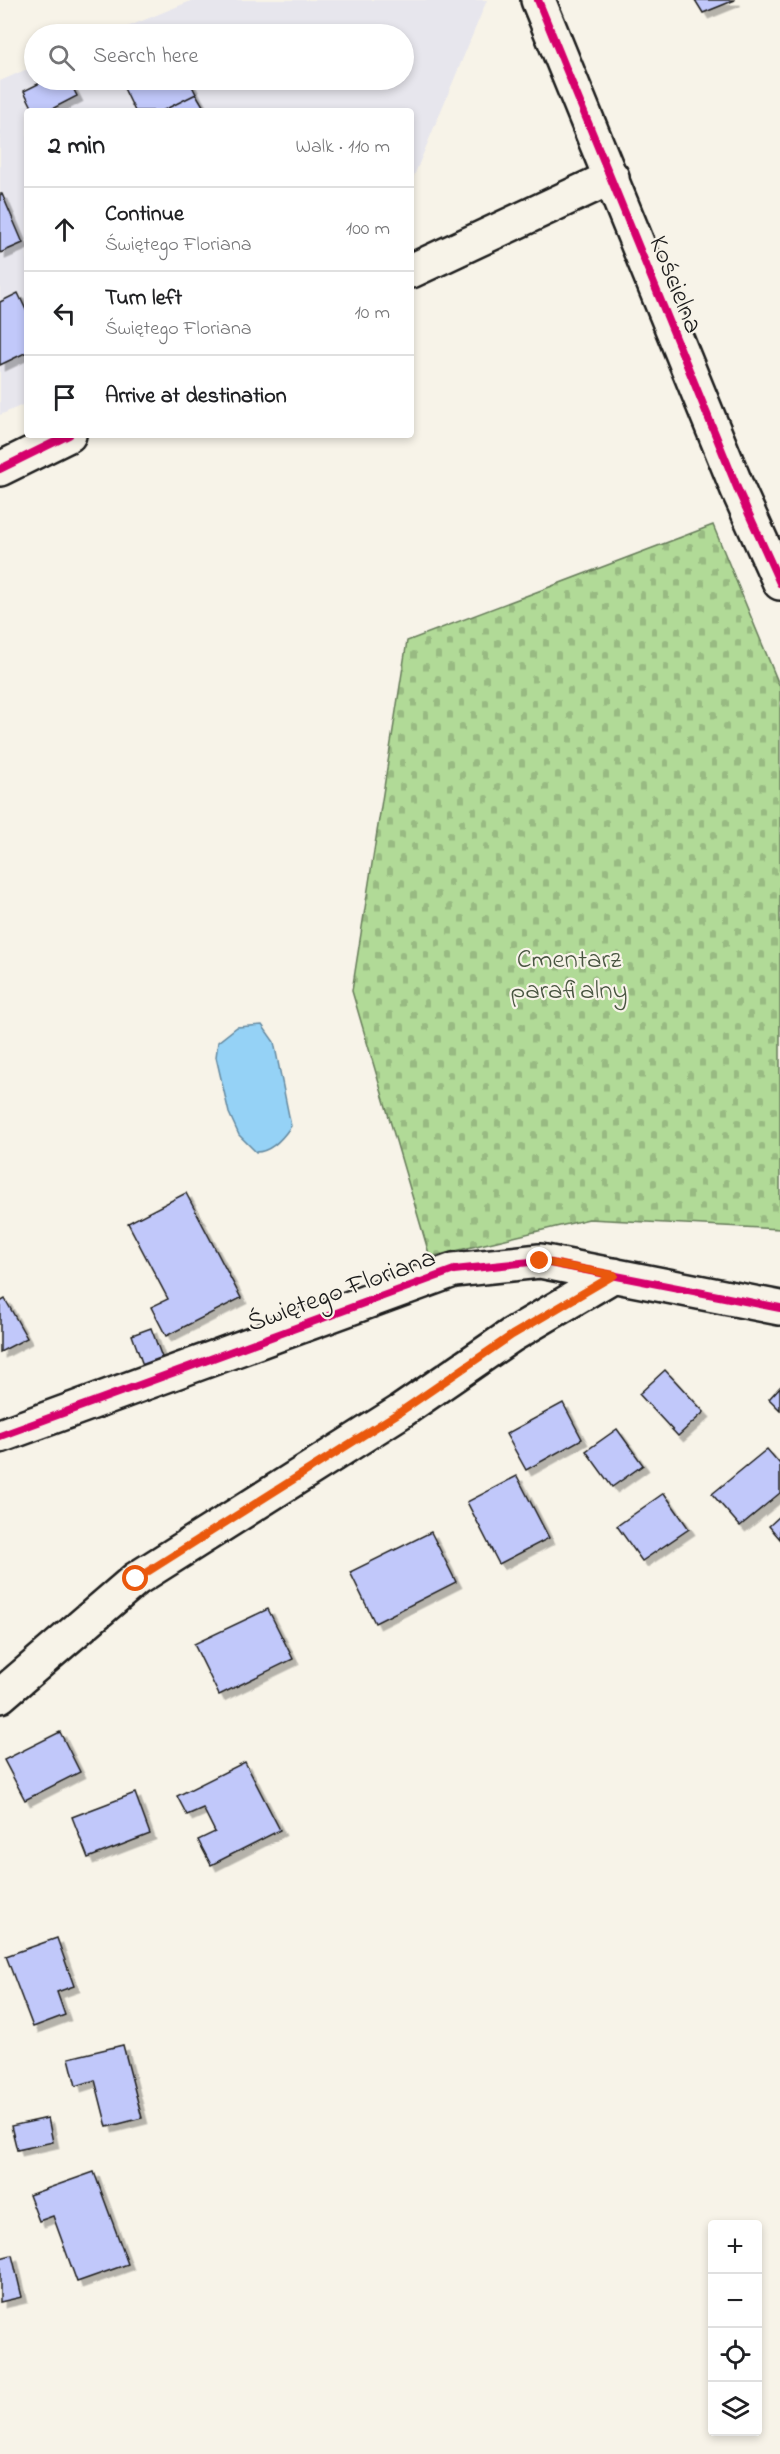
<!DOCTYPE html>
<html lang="en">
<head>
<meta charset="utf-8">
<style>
  body { margin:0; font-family:"Indie Flower",sans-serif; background:#f2f2f2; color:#202124 }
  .controls { position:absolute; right:18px; bottom:18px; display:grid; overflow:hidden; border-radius:6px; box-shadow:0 3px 9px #0003 }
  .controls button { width:54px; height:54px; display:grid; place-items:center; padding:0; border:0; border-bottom:2px solid #e0e0e0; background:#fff; color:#202124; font:30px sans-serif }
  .stop { position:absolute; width:18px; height:18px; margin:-14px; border:4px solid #ea580c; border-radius:50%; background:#fff }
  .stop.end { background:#ea580c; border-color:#fff; box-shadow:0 2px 6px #0008 }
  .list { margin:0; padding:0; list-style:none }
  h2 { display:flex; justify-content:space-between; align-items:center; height:78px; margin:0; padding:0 24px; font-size:26px }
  h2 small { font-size:20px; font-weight:400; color:#757577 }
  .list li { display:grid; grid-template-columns:39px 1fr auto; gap:18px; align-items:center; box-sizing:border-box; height:84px; padding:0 24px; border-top:2px solid #e0e0e0 }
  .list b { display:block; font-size:22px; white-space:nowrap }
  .list p { margin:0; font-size:20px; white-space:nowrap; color:#757577 }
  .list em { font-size:20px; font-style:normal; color:#757577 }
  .icon { flex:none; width:33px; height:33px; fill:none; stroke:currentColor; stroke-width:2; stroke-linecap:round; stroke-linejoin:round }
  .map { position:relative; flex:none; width:780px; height:2454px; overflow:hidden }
  .search { position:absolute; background:#fff; box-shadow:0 3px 9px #0003; left:24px; top:24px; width:390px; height:66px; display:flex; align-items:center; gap:15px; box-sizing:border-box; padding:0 21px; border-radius:33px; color:#757577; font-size:22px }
  .panel { position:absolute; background:#fff; box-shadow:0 3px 9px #0003; left:24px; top:108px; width:390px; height:330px; border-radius:6px }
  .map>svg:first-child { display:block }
</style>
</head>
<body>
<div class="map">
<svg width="780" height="2454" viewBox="0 0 780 2454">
  <defs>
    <pattern id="cemetery-stones" width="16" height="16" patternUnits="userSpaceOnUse" patternTransform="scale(1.5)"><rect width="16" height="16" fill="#b1da97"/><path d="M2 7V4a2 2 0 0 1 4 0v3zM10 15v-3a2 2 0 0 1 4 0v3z" fill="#98ba82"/></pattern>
    <filter id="shadow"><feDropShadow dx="5.5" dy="5.5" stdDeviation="0" flood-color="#0004"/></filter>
  </defs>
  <rect width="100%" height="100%" fill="#f7f3e8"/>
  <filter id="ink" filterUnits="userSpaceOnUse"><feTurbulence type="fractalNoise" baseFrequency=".0167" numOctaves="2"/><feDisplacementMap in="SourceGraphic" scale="12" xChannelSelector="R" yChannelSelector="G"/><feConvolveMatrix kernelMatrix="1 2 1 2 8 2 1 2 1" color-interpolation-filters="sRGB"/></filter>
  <g filter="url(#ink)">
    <path fill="#e7e6ed" d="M193,0H487L411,183V111H27V403L0,415V81L34,66V80H404V34H110Z"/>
    <path fill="url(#cemetery-stones)" stroke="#667b5a" stroke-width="1.5" d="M713,525L780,687V1229L589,1219L430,1257L352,991L407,641Z"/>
    <path fill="#95d2f6" stroke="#65899f" stroke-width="1.5" d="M262,1025L274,1042L291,1126C283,1138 271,1152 256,1152L239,1135L229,1113L216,1057L218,1042L237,1027Z"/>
    <path fill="#c1c8fa" stroke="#1c1c1c" stroke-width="1.5" filter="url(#shadow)" d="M695,0H735L703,13Z
      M46,80H69L77,96L48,111H34L24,91Z
      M120,80H189L196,94L162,111H135Z
      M196,94L206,111H162Z
      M0,194H2L23,243L0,253Z
      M18,293L27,312V352L0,365V302Z
      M186,1193L241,1298L166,1336L151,1307L168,1299L128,1223Z
      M5,1299L27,1338L0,1352V1302Z
      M151,1328L163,1360L144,1368L132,1335Z
      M665,1370L704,1412L678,1436L639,1394Z
      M780,1387V1410L769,1399Z
      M563,1403L582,1439L526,1470L506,1434Z
      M617,1429L643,1465L612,1487L586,1451Z
      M767,1449L780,1464V1493L740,1526L712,1494Z
      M517,1476L549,1538L499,1564L467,1502Z
      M664,1493L689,1529L642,1561L617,1526Z
      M780,1516V1539L769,1526Z
      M431,1532L456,1582L375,1623L350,1572Z
      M268,1609L293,1659L219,1695L194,1644Z
      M60,1732L80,1772L25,1800L4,1760Z
      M245,1762L280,1830L211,1865L198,1840L215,1832L203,1808L187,1815L177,1796Z
      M135,1793L150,1834L88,1858L72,1817Z
      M57,1938L74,1986L57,1992L65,2015L33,2027L6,1956Z
      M123,2045L142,2118L107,2127L95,2080L76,2086L69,2058Z
      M48,2118L53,2142L17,2150L11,2126Z
      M94,2172L128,2264L77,2282L53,2216L39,2221L29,2195Z
      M12,2255L22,2297L0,2302V2258Z"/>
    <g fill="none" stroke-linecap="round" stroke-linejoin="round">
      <g stroke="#1c1c1c" stroke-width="38">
        <path id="minor" d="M411,271L612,177
          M0,469L69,435
          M0,1436L454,1270L540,1261L780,1308
          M0,1696L136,1579L400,1412L512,1335L614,1275"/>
      </g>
      <g stroke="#1c1c1c" stroke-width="38">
        <path id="tertiary" d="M538,0L738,490L780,583"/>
      </g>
      <use href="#minor" stroke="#f7f3e8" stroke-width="33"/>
      <use href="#tertiary" stroke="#f7f3e8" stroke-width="33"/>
      <g stroke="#f7f3e8" stroke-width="11">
        <path id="cycleway" d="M538,0L738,490L780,583
          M0,469L69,435
          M0,1436L454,1270L540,1261L780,1308"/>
      </g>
      <use href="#cycleway" stroke="#d6006c" stroke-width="8"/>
    </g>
  </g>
  <g fill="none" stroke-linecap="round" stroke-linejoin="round" filter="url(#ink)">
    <path stroke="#ea580c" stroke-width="8" d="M136,1579L400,1412L512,1335L614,1275L540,1261"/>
  </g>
  <g text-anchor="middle" stroke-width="4.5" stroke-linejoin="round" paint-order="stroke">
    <g font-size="27" fill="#1c1c1c" stroke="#f7f3e8">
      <text transform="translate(677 284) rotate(68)" y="9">Kościelna</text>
      <text transform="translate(341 1289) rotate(-20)" y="9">Świętego Floriana</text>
    </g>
    <g font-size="27" fill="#495541" stroke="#f7f3e8">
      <text x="569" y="967">Cmentarz<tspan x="569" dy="31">parafialny</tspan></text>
    </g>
  </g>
</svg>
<div class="controls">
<button>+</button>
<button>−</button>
<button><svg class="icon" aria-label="locate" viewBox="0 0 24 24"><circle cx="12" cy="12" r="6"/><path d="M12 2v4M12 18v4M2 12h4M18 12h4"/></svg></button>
<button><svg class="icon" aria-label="layers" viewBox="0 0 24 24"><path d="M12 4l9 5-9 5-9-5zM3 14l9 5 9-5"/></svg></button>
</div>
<div class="stop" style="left:136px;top:1579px"></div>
<div class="stop end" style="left:540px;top:1261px"></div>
<div class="search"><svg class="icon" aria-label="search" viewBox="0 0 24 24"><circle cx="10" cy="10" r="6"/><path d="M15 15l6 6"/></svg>Search here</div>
<section class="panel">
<h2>2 min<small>Walk · 110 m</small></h2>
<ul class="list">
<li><svg class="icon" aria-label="ahead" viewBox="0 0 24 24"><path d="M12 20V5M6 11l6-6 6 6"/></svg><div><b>Continue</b><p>Świętego Floriana</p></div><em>100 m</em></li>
<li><svg class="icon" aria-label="left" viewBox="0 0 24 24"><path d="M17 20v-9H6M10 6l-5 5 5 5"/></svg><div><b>Turn left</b><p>Świętego Floriana</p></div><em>10 m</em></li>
<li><svg class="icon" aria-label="arrive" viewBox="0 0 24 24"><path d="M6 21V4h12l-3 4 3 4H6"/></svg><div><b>Arrive at destination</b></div></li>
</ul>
</section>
</div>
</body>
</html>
